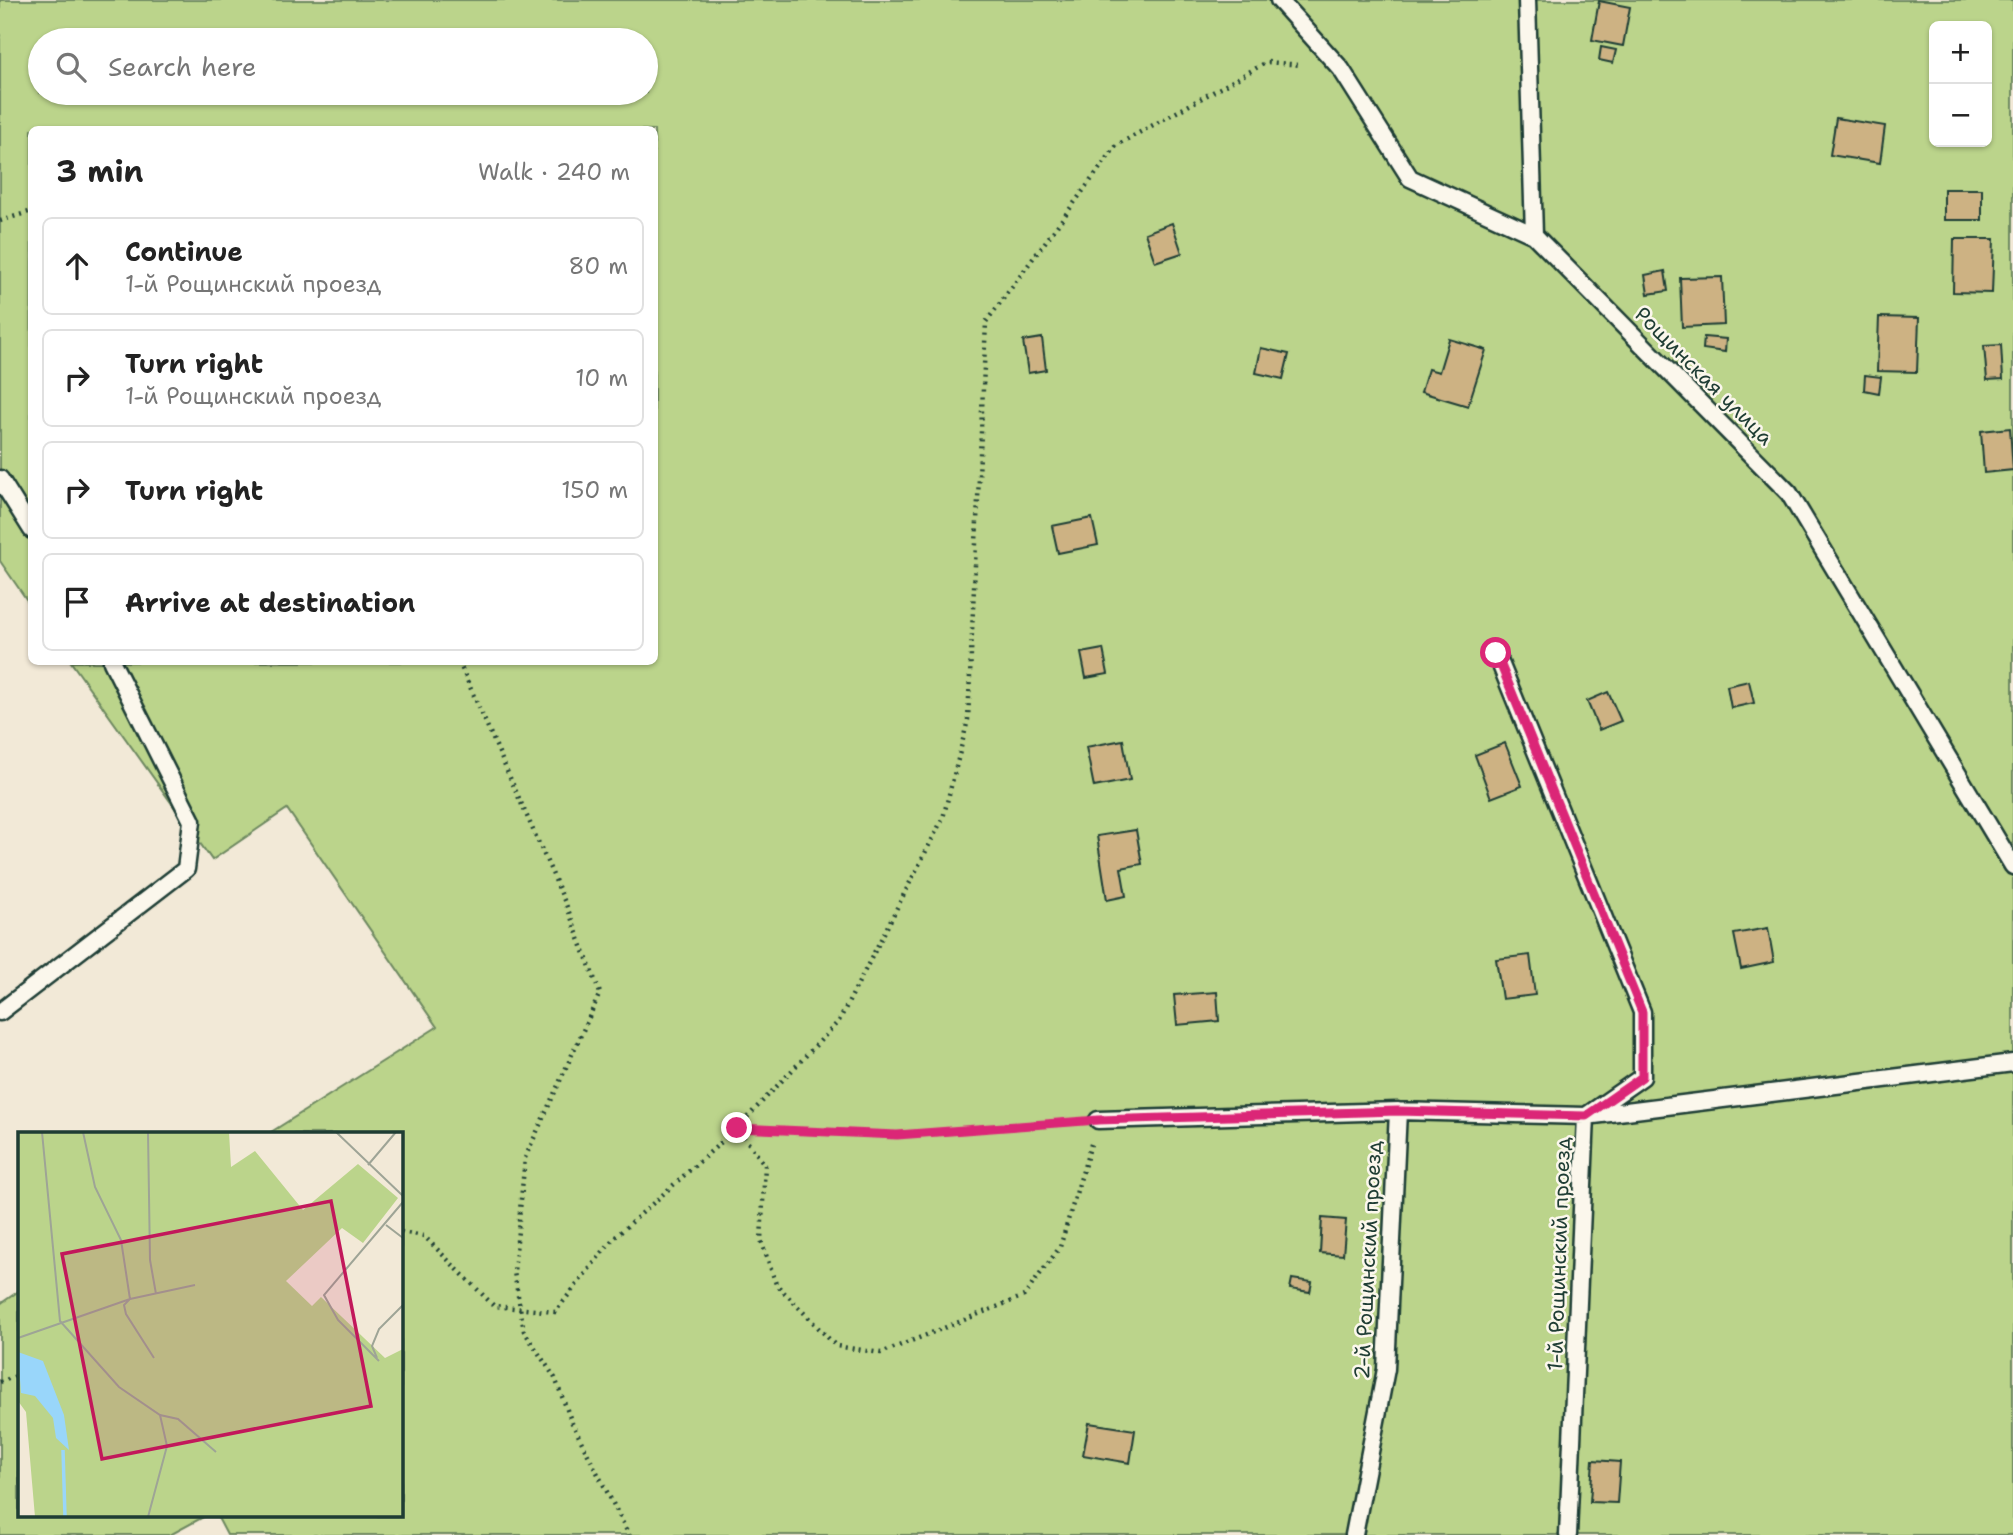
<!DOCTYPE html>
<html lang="en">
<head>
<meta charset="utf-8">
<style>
  body { margin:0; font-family:"Shantell Sans",sans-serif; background:#f6f6f6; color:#222 }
  .controls { position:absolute; right:21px; top:21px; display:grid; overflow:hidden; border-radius:10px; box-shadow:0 2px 5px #0004 }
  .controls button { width:63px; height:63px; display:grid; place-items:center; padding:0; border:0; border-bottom:2px solid #e0e0e0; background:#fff; color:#222; font:35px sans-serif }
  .stop { position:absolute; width:21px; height:21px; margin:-16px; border:5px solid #db2777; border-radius:50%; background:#fff }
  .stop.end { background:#db2777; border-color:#fff; box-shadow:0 2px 7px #0008 }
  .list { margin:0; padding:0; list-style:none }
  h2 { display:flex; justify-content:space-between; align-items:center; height:91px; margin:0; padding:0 28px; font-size:30px }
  h2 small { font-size:23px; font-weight:400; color:#767676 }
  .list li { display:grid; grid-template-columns:46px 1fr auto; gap:21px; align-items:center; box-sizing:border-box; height:98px; margin:0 14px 14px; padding:0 14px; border:2px solid #e0e0e0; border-radius:10px }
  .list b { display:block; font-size:26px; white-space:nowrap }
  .list p { margin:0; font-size:23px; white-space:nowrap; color:#767676 }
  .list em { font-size:23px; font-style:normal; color:#767676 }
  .icon { flex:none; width:38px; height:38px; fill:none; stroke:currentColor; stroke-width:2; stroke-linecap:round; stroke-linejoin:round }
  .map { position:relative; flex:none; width:2013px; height:1535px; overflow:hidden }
  .search { position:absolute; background:#fff; box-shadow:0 2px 5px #0004; left:28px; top:28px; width:630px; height:77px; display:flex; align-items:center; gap:18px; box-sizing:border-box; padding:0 24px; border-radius:38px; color:#767676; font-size:26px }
  .panel { position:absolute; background:#fff; box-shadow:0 2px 5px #0004; left:28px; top:126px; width:630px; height:539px; border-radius:10px }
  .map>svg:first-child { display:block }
</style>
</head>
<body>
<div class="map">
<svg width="2013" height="1535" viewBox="0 0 2013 1535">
  <rect width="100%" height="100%" fill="#f2e9d7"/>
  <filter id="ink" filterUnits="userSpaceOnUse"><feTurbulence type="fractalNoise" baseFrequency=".0143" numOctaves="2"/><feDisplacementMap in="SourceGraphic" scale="14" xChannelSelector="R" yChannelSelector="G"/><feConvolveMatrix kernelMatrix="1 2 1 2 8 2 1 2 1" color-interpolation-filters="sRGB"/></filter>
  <g filter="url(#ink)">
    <path fill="#bbd48b" stroke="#6d8860" stroke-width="2" fill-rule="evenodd" d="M0,0H2013V1535H227L217,1516H401V1134H268L437,1027L287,809L212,860L71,662H654V130H32L31,606L0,561ZM1934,26H1987V142H1934ZM40,40H646V93H40Z
      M19,1291V1516H205L170,1535H0V1304Z"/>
    <path fill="#cdb283" stroke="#1f3d34" stroke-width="2" d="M1599,1L1630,7L1623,46L1592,40Z
      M1601,47L1616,50L1613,63L1599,60Z
      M1836,118L1885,126L1880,163L1830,155Z
      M1944,189H1982V220H1944Z
      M1172,223L1182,253L1155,262L1145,233Z
      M1954,239H1994L1992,293L1953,292Z
      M1665,271L1668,291L1648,294L1645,275Z
      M1722,277L1724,325L1682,327L1680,278Z
      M1879,317L1919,318L1917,372L1877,371Z
      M1704,337L1726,339L1725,352L1703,349Z
      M1042,338L1046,370L1028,373L1023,341Z
      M1449,339L1486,350L1468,406L1421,392L1428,369L1439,372Z
      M2001,345L2003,379L1987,380L1984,346Z
      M1261,348L1289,354L1283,379L1256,373Z
      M1865,375L1881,377L1879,393L1864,390Z
      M2010,428L2013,470L1984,473L1981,431Z
      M1092,518L1098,545L1058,553L1052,526Z
      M1103,649L1108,674L1086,678L1081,653Z
      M1749,681L1754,703L1731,708L1727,686Z
      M1608,692L1621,721L1599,730L1587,701Z
      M1123,740L1130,780L1094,787L1086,747Z
      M1505,743L1522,786L1491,798L1475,755Z
      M1136,830L1142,864L1121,868L1126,896L1107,900L1097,836Z
      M1768,928L1774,962L1741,969L1734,934Z
      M1530,955L1535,995L1502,999L1496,959Z
      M1217,992L1219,1021L1177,1025L1174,995Z
      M1322,1218L1346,1220L1343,1255L1320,1253Z
      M1292,1279L1312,1282L1310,1292L1290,1289Z
      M1089,1423L1135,1430L1130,1463L1083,1455Z
      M1593,1460L1620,1462L1617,1503L1590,1502Z"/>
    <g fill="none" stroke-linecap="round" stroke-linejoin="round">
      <g stroke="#1f3d34" stroke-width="21">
        <path id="lane" d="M1279,0L1341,69L1410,178L1534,235L1789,493L2013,866
          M1527,0L1534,235
          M0,479L32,530
          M1496,653L1642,1012V1077L1586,1116L1568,1535
          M0,1012L186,869L192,821L112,662
          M1098,1120L1398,1111L1586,1116L2013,1063
          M1354,1535L1386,1369L1398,1111"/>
      </g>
      <path stroke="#1f3d34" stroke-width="4.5" stroke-dasharray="2 5" stroke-linecap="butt" d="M0,221L32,211
        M459,662L567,907L600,993L525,1158L514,1272L524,1331L555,1378L572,1423L629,1535
        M1091,1144L1060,1247L1024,1296L881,1353L836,1346L776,1284L761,1240L765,1165L737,1128L839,1021L943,818L968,720L986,322L1117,145L1267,62L1301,65
        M401,1232L424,1236L494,1306L555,1312L613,1239L737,1128L897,1135L1073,1122
        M0,1382L19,1375"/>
      <use href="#lane" stroke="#fbf7ec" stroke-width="16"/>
    </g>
  </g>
  <g fill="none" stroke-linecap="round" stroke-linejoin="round" filter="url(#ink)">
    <path stroke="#db2777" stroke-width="9" d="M737,1128L897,1135L1098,1120L1398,1111L1586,1116L1642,1077V1012L1496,653"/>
  </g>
  <g text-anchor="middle" stroke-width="5" stroke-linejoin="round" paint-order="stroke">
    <g font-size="21" fill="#1f3d34" stroke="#fbf7ec">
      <text transform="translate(1704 376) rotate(45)" y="7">Рощинская улица</text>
      <text transform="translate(1559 1254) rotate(-88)" y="7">1-й Рощинский проезд</text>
      <text transform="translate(1368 1260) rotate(-87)" y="7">2-й Рощинский проезд</text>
    </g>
  </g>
  <g transform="translate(18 1132)">
    <rect width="385" height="385" fill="#f2e9d7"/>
    <path d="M0,0H211L213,35L237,19L285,78L340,32L380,66L345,111L324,96L268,149L294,174L303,165L367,226L385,217V385H17L8,280L0,269Z" fill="#bbd48b"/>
    <path d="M0,220L25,229L46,283L51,318L38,306L35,286L17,264L3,261Z" fill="#99d6fa"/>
    <path fill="none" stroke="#99d6fa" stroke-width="3.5" d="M45,318L47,385"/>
    <path fill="none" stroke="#9ea496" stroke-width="2" d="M24,0L42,189L101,255L142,283L160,287L198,320M65,0L77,55L103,108L112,167L106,173L108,182L136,226M130,0L132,128L138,162M318,0L385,64M350,33L378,0M368,93L385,106M0,206L112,167L177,153M359,226L354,214L361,197L385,173M361,229L320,188L306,163L385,70M130,385L149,314L142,283"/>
    <path fill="#c2185b" fill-opacity="0.15" stroke="#c2185b" stroke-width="3.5" d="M313,69L353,274L84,327L44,122Z"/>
    <rect width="385" height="385" fill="none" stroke="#1f3d34" stroke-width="3.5"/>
  </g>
</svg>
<div class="controls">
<button>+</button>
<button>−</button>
</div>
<div class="stop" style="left:1496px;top:653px"></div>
<div class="stop end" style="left:737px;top:1128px"></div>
<div class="search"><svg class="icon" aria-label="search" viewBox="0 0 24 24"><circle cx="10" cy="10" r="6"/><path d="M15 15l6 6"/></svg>Search here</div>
<section class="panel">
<h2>3 min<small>Walk · 240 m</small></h2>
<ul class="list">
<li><svg class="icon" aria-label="ahead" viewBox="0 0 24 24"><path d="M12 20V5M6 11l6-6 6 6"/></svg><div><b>Continue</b><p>1-й Рощинский проезд</p></div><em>80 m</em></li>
<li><svg class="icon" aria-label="right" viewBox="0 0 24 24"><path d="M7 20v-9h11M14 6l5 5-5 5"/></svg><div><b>Turn right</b><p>1-й Рощинский проезд</p></div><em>10 m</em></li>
<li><svg class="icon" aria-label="right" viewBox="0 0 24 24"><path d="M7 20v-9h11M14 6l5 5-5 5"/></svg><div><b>Turn right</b></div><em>150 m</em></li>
<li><svg class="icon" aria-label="arrive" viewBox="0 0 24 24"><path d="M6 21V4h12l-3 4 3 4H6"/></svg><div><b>Arrive at destination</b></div></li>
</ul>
</section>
</div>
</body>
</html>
